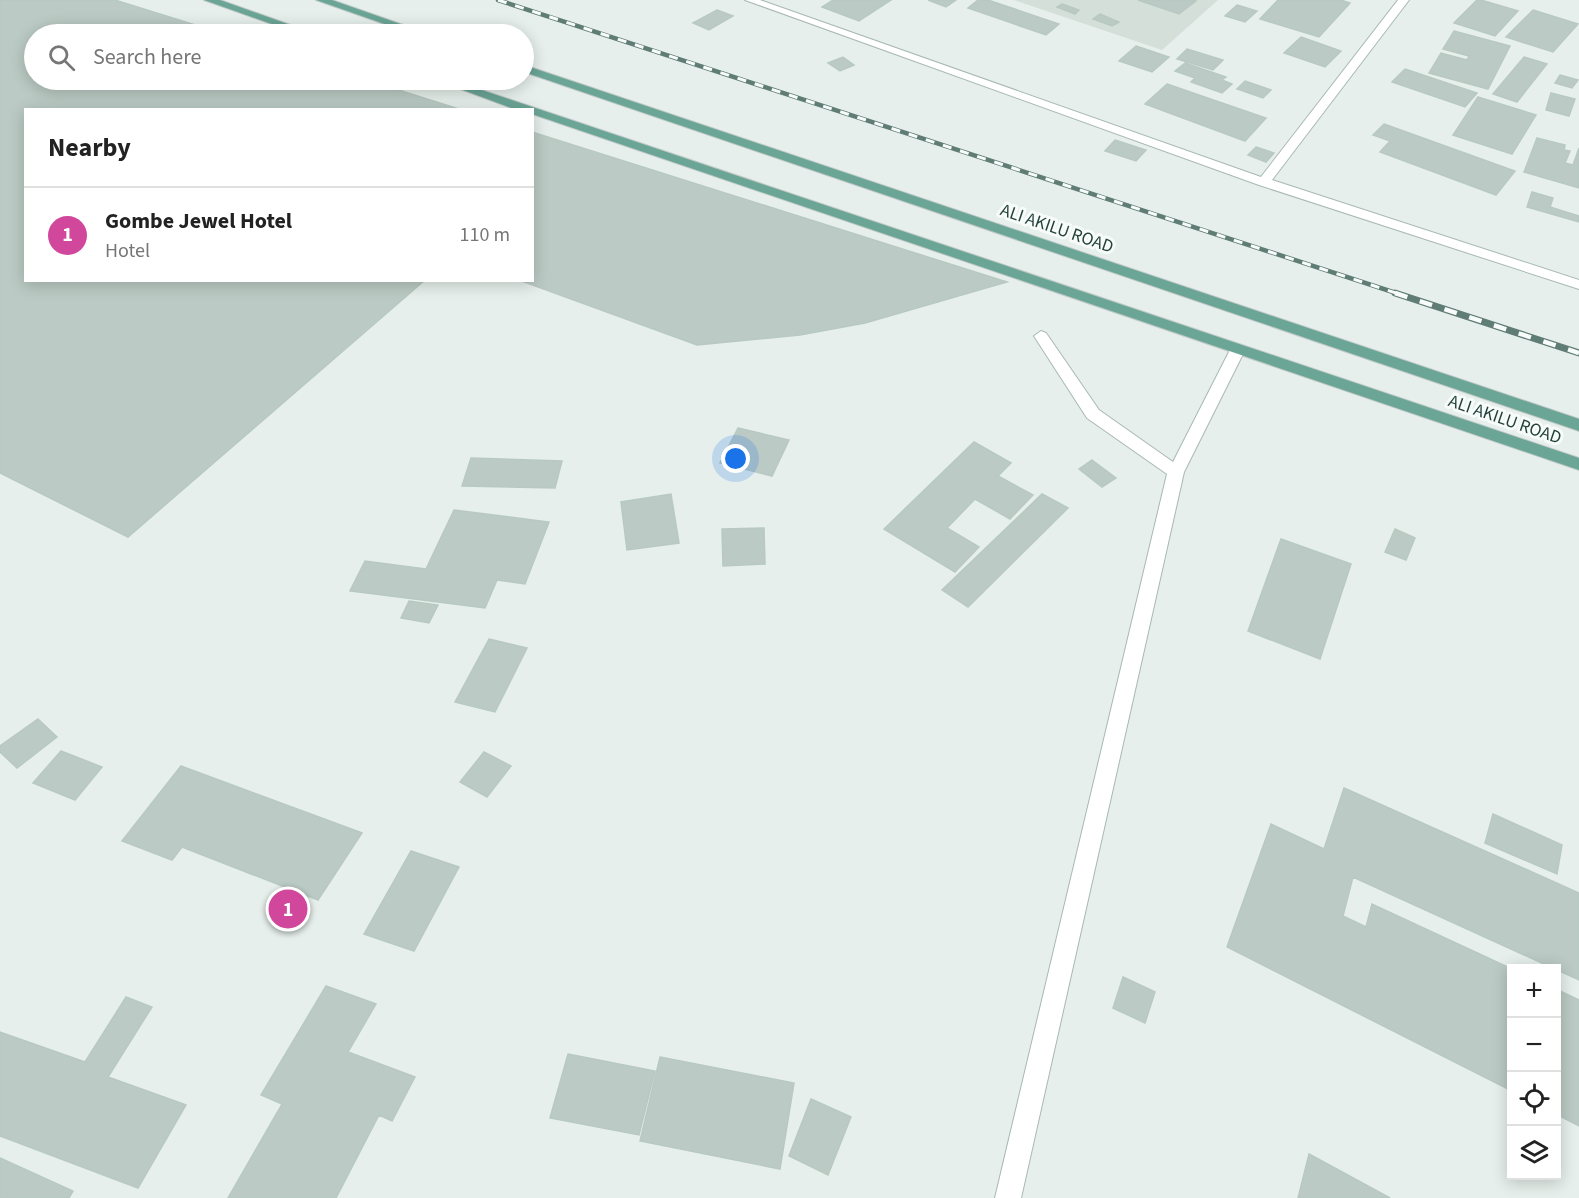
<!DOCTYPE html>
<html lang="en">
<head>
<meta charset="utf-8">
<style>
  body { margin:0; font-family:"Source Sans 3",sans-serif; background:#f2f2f2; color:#222 }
  .controls { position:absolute; right:18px; bottom:18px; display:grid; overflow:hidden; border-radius:0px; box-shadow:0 3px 15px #0003 }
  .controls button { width:54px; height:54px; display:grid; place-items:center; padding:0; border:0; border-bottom:2px solid #e0e0e0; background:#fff; color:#222; font:30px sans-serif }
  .you { position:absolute; left:736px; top:459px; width:21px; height:21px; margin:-15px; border:4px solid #fff; border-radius:50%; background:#1a73e8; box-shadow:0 0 0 9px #1a73e833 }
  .badge { display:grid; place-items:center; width:39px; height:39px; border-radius:50%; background:#111827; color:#fff; font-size:20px; font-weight:700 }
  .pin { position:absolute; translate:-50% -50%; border:3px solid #fff; box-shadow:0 2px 6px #0006 }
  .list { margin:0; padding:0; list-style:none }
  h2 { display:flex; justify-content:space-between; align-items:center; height:78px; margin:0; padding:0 24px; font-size:26px }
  h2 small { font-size:20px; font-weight:400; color:#767676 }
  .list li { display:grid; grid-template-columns:39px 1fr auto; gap:18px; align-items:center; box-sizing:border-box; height:96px; padding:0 24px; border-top:2px solid #e0e0e0 }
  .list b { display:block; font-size:22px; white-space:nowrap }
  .list p { margin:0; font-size:20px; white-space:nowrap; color:#767676 }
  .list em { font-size:20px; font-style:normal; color:#767676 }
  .icon { flex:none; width:33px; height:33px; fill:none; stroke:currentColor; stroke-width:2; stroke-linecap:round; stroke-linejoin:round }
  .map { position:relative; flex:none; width:1579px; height:1198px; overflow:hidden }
  .search { position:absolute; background:#fff; box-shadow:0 3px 15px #0003; left:24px; top:24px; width:510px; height:66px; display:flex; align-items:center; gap:15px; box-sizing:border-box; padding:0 21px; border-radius:33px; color:#767676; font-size:22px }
  .panel { position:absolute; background:#fff; box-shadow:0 3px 15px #0003; left:24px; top:108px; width:510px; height:174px; border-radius:0px }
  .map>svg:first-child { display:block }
</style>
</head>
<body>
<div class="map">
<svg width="1579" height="1198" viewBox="0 0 1579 1198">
  <rect width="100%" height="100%" fill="#e6efeb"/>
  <path fill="#d4dfda" d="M1014,0H1218L1162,50Z"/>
  <path fill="#bbcac4" stroke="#b8c9c2" stroke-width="1.5" d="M0,0H115L224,34H34V80H367L462,110H26V280H425L128,537L0,473Z
    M833,0H891L859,21L822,7Z
    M928,0H956L946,7Z
    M978,0H988L1059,24L1046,35L968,8Z
    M1138,0H1194L1196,1L1179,14Z
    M1278,0H1341L1350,3L1319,37L1260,19Z
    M1477,0H1481L1518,11L1495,36L1454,23Z
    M1062,4L1079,10L1075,14L1057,7Z
    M1237,5L1257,11L1245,22L1225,16Z
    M717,10L733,16L709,30L693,23Z
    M1533,10L1578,24L1553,52L1506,37Z
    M1100,14L1119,22L1112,26L1093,19Z
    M1454,31L1510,46L1488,89L1429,73L1441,53L1467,60L1469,56L1443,49Z
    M1301,37L1341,51L1325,67L1284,53Z
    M1136,46L1169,57L1152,72L1119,61Z
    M1187,49L1223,60L1213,70L1177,59Z
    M843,57L854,65L840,71L828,63Z
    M1524,57L1547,64L1517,102L1493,94Z
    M1185,63L1226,77L1222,80L1232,84L1222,93L1191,82L1195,78L1175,71Z
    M1405,69L1477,93L1465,107L1392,82Z
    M1560,75L1578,80L1572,88L1555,83Z
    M1245,81L1271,90L1263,98L1237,89Z
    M1167,84L1266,118L1245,141L1145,104Z
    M1551,93L1575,99L1569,116L1546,110Z
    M1478,97L1536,115L1512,154L1453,135Z
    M1384,124L1515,171L1496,195L1380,152L1390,141L1373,135Z
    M532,132L1007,282L865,323L800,335L697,345L519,280H532Z
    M1537,138L1565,145L1564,150L1570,151L1565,163L1573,165L1579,148V188L1524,172Z
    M1115,140L1146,150L1136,161L1105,151Z
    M1256,147L1274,153L1266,162L1248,155Z
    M1532,192L1553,198L1550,207L1579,216V222L1527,207Z
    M738,428L789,440L772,476L720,463Z
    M974,442L1011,463L998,476L1033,495L1010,519L975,499L947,528L979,547L955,572L884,529Z
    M471,458L562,461L555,488L462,486Z
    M1092,460L1116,478L1102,487L1079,469Z
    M671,494L679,543L627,550L621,502Z
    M1042,494L1068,508L968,607L942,590Z
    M454,510L549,522L525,584L497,580L485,608L350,591L365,561L426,569Z
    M764,528L765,564L723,566L722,529Z
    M1395,529L1415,538L1406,560L1385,552Z
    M1281,539L1351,564L1320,659L1248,631Z
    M409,601L438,605L429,623L401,618Z
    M489,639L527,648L495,712L455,702Z
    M38,719L57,737L17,768L0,752V746Z
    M61,751L102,767L75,800L33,783Z
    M484,752L511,766L487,797L460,782Z
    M181,766L362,833L318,900L182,847L172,860L122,841Z
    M1344,788L1579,893V980L1353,877L1343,916L1366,927L1372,904L1512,969V1091L1227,947L1271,824L1324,849Z
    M1493,814L1562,845L1557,874L1485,843Z
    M411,851L459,867L414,951L364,934Z
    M1123,977L1155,992L1145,1023L1113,1008Z
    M326,986L376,1004L348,1052L415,1077L392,1121L379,1115L336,1198H228L282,1104L261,1095Z
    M1556,989L1579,1000V1126L1556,1114Z
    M126,997L152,1007L108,1077L186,1105L138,1188L0,1136V1032L85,1062Z
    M568,1054L655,1071L639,1135L550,1118Z
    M660,1057L794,1083L780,1169L640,1141Z
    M811,1099L851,1117L828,1175L789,1156Z
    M1309,1154L1390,1198H1298Z
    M0,1158L73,1191L69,1198H0Z"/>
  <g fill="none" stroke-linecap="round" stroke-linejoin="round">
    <g stroke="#a8b8b2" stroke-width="2">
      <path id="minor" d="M745,0H760L1261,177L1398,0H1409L1272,180L1579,280V289L1259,185Z
        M1041,331L1046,333L1099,410L1173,462L1232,346H1242L1245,350L1184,472L1021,1198H995L1167,474L1087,418L1034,336Z"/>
    </g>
    <g stroke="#c2cac8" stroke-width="2">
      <path id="major" d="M204,0H220L316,34H300Z
        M316,0H332L429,34H413Z
        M524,65L1579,419V431L524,72Z
        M436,80H452L1579,458V470L532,114V110H517Z"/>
    </g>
    <use href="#minor" fill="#fff" fill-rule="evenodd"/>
    <use href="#major" fill="#6aa596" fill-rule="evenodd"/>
    <g stroke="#5f7d75" stroke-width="4.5">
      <path id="rail-far1" d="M498,0L1399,294"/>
    </g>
    <g stroke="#5f7d75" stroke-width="7">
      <path id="rail" d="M1395,293L1579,353"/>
    </g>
    <use href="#rail-far1" stroke="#f7fbf9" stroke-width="3" stroke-dasharray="9" stroke-linecap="butt"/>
    <use href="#rail" stroke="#f7fbf9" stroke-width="4.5" stroke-dasharray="13" stroke-linecap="butt"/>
  </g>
  <g text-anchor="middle" stroke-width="6" stroke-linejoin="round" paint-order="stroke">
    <g font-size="18" fill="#24423a" stroke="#f7fbf9">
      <text transform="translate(1057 228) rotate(19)" y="6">ALI AKILU ROAD</text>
      <text transform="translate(1505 419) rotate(19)" y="6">ALI AKILU ROAD</text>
    </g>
  </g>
</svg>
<div class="controls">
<button>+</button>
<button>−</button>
<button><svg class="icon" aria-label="locate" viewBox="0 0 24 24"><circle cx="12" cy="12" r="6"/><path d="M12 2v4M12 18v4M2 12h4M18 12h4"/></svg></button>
<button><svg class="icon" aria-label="layers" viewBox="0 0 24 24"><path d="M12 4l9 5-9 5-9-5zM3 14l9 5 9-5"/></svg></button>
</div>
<div class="you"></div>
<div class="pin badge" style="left:288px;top:909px;background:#d1479c">1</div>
<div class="search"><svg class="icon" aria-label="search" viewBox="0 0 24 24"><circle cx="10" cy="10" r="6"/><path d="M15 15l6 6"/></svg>Search here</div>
<section class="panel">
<h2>Nearby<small></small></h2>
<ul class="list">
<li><span class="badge" style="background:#d1479c">1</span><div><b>Gombe Jewel Hotel</b><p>Hotel</p></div><em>110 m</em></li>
</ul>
</section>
</div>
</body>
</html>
